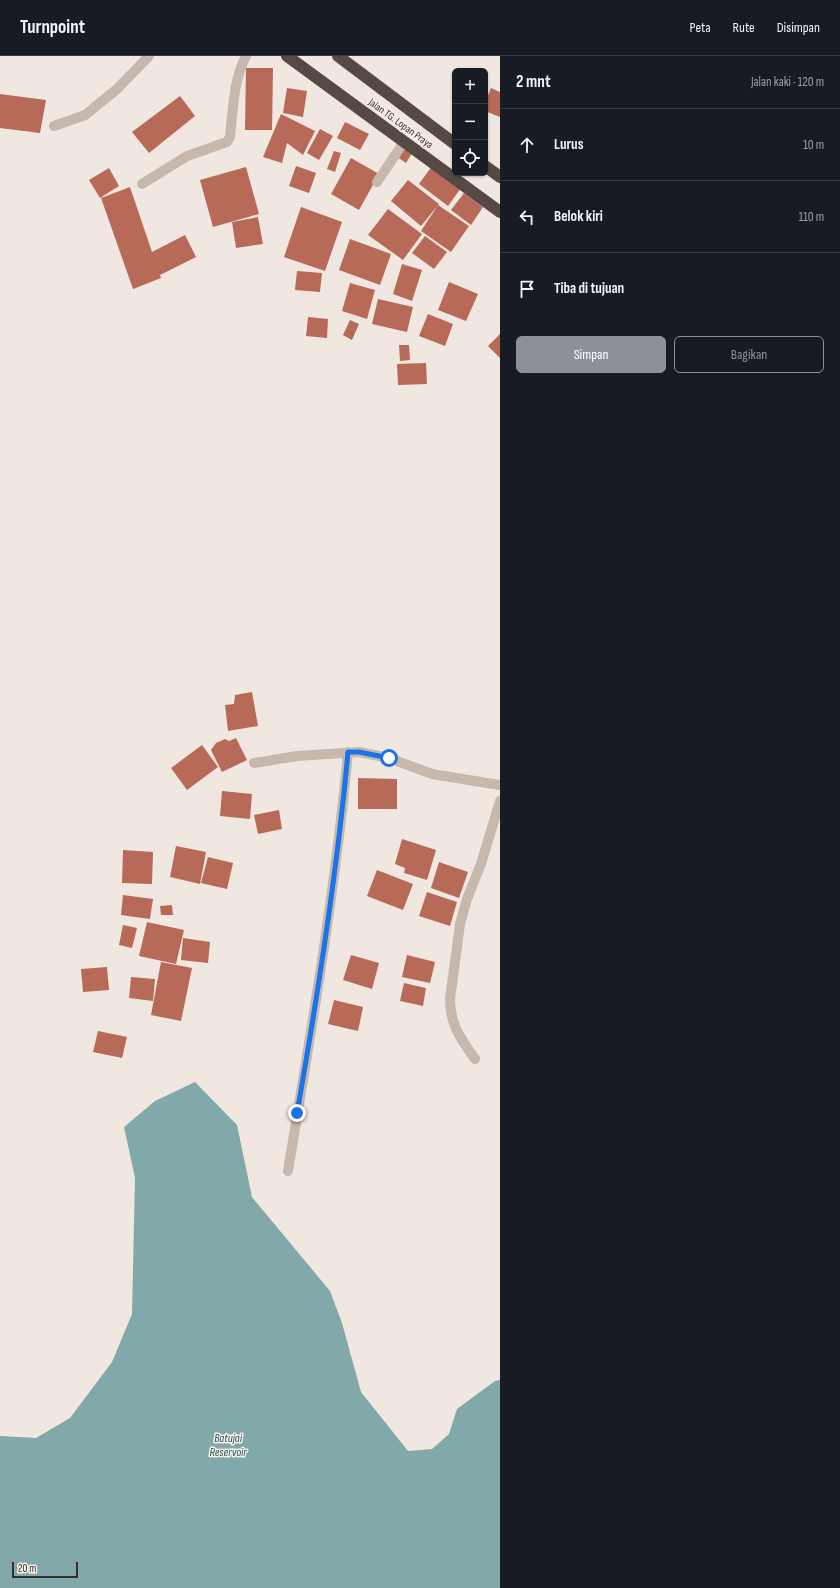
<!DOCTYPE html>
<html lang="id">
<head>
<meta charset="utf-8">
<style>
  body { margin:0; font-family:"Sofia Sans Condensed",sans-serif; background:#242831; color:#f1f3f6 }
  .controls { position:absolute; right:12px; top:12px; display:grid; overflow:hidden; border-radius:6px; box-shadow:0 1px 3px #0004 }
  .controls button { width:36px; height:36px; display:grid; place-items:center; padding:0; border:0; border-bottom:1px solid #363941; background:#171b24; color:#f1f3f6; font:20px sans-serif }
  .scale { position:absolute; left:12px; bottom:10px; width:66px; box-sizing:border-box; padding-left:4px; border:2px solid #362e2a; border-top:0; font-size:11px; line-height:14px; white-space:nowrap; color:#362e2a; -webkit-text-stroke:3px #f8f2eb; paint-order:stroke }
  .stop { position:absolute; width:12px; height:12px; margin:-9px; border:3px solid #1a73e8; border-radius:50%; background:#fff }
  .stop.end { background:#1a73e8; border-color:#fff; box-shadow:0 1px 4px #0008 }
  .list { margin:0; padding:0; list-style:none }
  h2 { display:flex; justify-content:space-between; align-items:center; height:52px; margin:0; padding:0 16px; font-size:17px }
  h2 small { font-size:13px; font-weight:400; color:#9ea1a6 }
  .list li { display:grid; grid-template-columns:26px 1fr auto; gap:12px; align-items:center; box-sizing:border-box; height:72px; padding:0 16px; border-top:1px solid #363941 }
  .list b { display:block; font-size:15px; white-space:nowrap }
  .list em { font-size:13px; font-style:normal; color:#9ea1a6 }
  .actions { display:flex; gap:8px; padding:12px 16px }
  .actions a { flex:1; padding:9px 0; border:1px solid #8c9099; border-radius:6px; text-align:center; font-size:14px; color:#8c9099 }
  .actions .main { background:#8c9099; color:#fff }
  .icon { flex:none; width:22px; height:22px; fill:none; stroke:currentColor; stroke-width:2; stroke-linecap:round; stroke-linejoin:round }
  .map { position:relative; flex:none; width:500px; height:1532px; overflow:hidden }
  header { display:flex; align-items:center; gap:24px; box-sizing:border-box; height:56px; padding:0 20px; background:#171b24; border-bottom:1px solid #363941 }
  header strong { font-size:19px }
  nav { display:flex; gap:22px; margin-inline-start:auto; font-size:14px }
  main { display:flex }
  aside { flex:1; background:#171b24 }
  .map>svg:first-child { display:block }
</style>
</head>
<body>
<header>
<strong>Turnpoint</strong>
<nav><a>Peta</a><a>Rute</a><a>Disimpan</a></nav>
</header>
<main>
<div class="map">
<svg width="500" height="1532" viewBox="0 0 500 1532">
  <rect width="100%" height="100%" fill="#f0e7e0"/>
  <path fill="#82a9a9" d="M195,1026L237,1069L252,1141L330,1235L342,1267L361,1336L408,1395L432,1393L449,1378L457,1353L495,1325L500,1324V1532H0V1380L36,1382L70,1362L112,1306L132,1258L135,1122L124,1071L155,1045Z"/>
  <path fill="#b76a57" d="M246,12H273L272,74H245Z
    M287,32L307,35L303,61L283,57Z
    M491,32L500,36V61L485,55V47Z
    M0,38L46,44L40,77L0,72Z
    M180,40L195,60L149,97L132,76Z
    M281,58L315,75L303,99L287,87L282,107L263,101Z
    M345,66L369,78L360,94L337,82Z
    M320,73L333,80L319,104L307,97Z
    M405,88L414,94L406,107L396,100Z
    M334,95L341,97L335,116L327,113Z
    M351,102L379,118L359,154L331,138Z
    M296,110L316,117L309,137L289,130Z
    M432,110L461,132L448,150L419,128Z
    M246,111L259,158L213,171L200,124Z
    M109,112L119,130L100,142L89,124Z
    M408,124L439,148L421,170L391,145Z
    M130,131L152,196L185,179L196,201L160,219L161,222L133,233L101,142Z
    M464,137L483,151L471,169L451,154Z
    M438,149L469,170L451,196L421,175Z
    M301,151L342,166L325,215L284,201Z
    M388,153L422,178L403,204L368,179Z
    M258,161L263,188L236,192L232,166Z
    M425,180L447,196L434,213L412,197Z
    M350,183L391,198L380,229L339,214Z
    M402,208L422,214L412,245L393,238Z
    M297,215L322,217L320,236L295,234Z
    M449,226L478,238L466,265L438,254Z
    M350,227L375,234L367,263L342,255Z
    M378,243L413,251L407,276L372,268Z
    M428,258L453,268L445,290L419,280Z
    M308,261L328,263L327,282L306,280Z
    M350,264L359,268L352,284L343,279Z
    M500,278V302L488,290Z
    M399,289H409L410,304L400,305Z
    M426,307L427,328L398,329L397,308Z
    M252,636L258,670L228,675L225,649L234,648L235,639Z
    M236,682L247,704L222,716L211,694L216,687L225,683L229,685Z
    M202,689L218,711L187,734L171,712Z
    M358,722L397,723V753H358Z
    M222,735L252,738L250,763L220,760Z
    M279,754L282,773L258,778L254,759Z
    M402,783L436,794L427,824L404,817L405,812L395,808Z
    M176,790L206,796L200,828L170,821Z
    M123,794L153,796L152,828L122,827Z
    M208,801L233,807L227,833L201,827Z
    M439,806L468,816L459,842L431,832Z
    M377,814L413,828L403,854L367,840Z
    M427,836L457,846L450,870L419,860Z
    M123,839L153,843L150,863L121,859Z
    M172,849L173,859H161L160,850Z
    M147,866L184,874L176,908L139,900Z
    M123,869L137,872L132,892L119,889Z
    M183,882L210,886L208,907L181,904Z
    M351,899L379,907L372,933L343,924Z
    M407,899L435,906L430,927L402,921Z
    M161,906L192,912L181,965L151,959Z
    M107,911L109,934L83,936L81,913Z
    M131,921L155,923L153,945L129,942Z
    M404,927L426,932L423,950L400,945Z
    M334,944L363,951L358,975L328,968Z
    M98,975L127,981L122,1002L93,996Z"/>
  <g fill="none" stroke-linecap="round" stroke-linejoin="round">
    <path stroke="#c7b8ad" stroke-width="10" d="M54,70L85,59L116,34L149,0
      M377,126L404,86
      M142,128L187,100L227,86L230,81C233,54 233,25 246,0
      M254,707L297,700L359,696L389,702L432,718L500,729
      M475,1003C460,982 450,968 450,943L460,868L467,843L481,808L500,745
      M288,1115C311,976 335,837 348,696"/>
    <path stroke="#564843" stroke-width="12" d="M287,0L500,156
      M338,0L455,88
      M485,110L500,121"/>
  </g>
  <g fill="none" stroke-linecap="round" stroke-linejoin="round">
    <path stroke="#1a73e8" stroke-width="5" d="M297,1057C318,938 337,817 348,696H359L389,702"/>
  </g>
  <g text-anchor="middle" stroke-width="3" stroke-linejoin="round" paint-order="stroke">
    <g font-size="11" fill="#362e2a" stroke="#f8f2eb">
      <text transform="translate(401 67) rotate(36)" y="4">Jalan TG. Lopan Praya</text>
    </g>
    <g font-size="12" font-style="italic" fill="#255152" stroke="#f8f2eb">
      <text x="228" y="1386">Batujai<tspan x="228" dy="14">Reservoir</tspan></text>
    </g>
  </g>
</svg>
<div class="controls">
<button>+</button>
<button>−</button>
<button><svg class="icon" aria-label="locate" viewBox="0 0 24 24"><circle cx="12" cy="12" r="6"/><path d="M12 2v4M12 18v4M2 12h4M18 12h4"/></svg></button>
</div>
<div class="scale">20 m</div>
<div class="stop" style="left:389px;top:702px"></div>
<div class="stop end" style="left:297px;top:1057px"></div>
</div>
<aside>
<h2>2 mnt<small>Jalan kaki · 120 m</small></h2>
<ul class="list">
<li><svg class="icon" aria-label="ahead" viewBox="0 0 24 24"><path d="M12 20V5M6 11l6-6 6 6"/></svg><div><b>Lurus</b></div><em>10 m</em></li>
<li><svg class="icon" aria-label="left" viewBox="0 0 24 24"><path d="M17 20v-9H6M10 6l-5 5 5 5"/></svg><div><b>Belok kiri</b></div><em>110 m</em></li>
<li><svg class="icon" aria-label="arrive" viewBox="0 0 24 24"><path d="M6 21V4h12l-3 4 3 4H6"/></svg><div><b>Tiba di tujuan</b></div></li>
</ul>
<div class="actions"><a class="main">Simpan</a><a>Bagikan</a></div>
</aside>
</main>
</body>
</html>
